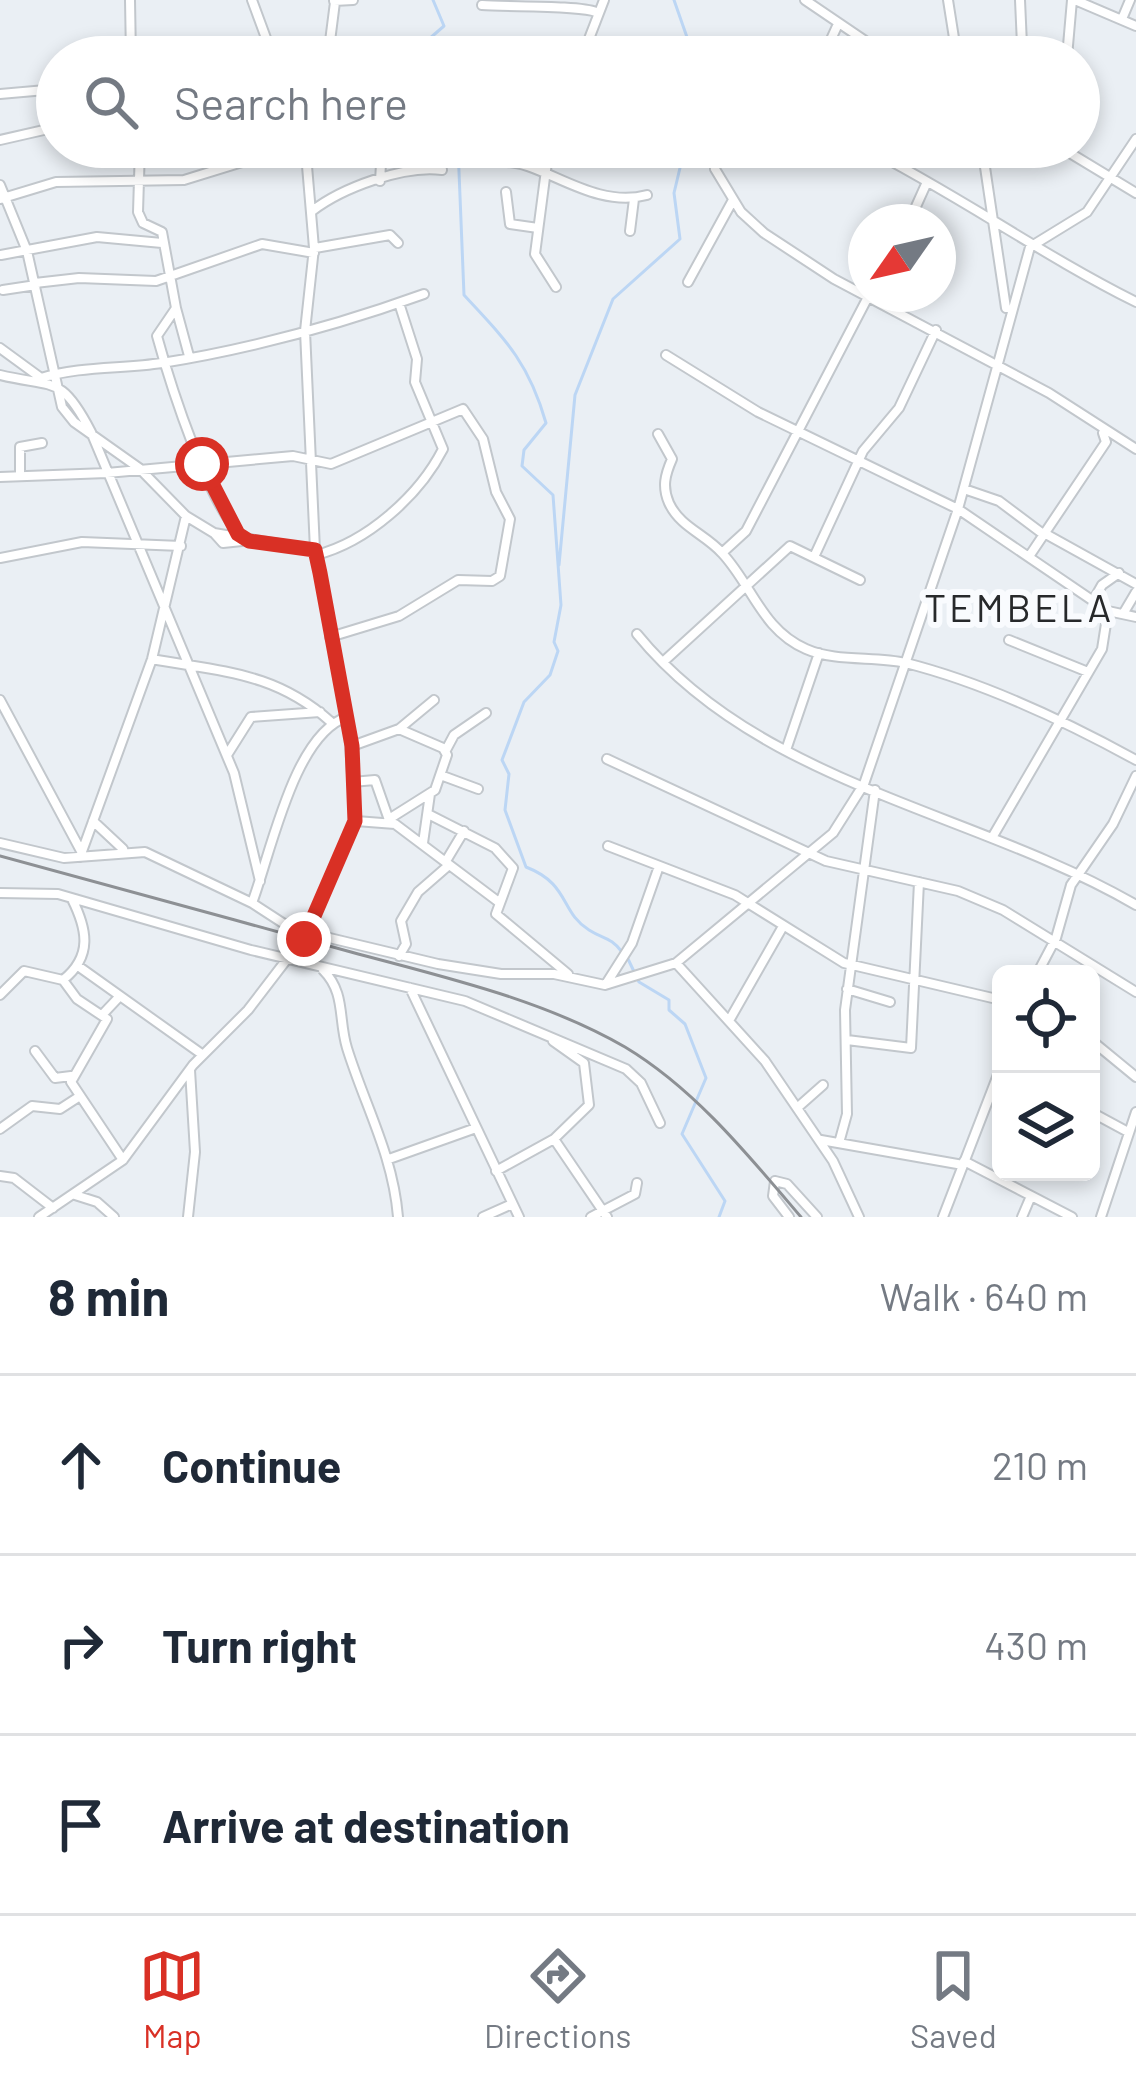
<!DOCTYPE html>
<html lang="en">
<head>
<meta charset="utf-8">
<style>
  body { margin:0; font-family:Barlow,sans-serif; background:#f2f2f3; color:#1f2937 }
  .controls { position:absolute; right:36px; bottom:36px; display:grid; overflow:hidden; border-radius:18px; box-shadow:0 6px 18px #0003 }
  .controls button { width:108px; height:108px; display:grid; place-items:center; padding:0; border:0; border-bottom:3px solid #e0e1e3; background:#fff; color:#1f2937; font:60px sans-serif }
  .compass { position:absolute; left:848px; top:204px; width:108px; height:108px; border-radius:50%; background:#fff; box-shadow:0 6px 18px #0003; rotate:236deg }
  .stop { position:absolute; width:36px; height:36px; margin:-27px; border:9px solid #d93025; border-radius:50%; background:#fff }
  .stop.end { background:#d93025; border-color:#fff; box-shadow:0 3px 12px #0008 }
  .list { margin:0; padding:0; list-style:none }
  h2 { display:flex; justify-content:space-between; align-items:center; height:156px; margin:0; padding:0 48px; font-size:51px }
  h2 small { font-size:39px; font-weight:400; color:#747a83 }
  .list li { display:grid; grid-template-columns:78px 1fr auto; gap:36px; align-items:center; box-sizing:border-box; height:180px; padding:0 48px; border-top:3px solid #e0e1e3 }
  .list b { display:block; font-size:45px; white-space:nowrap }
  .list em { font-size:39px; font-style:normal; color:#747a83 }
  .icon { flex:none; width:66px; height:66px; fill:none; stroke:currentColor; stroke-width:2; stroke-linecap:round; stroke-linejoin:round }
  .map { position:relative; flex:none; width:1136px; height:1217px; overflow:hidden }
  .search { position:absolute; background:#fff; box-shadow:0 6px 18px #0003; left:36px; right:36px; top:36px; height:132px; display:flex; align-items:center; gap:30px; box-sizing:border-box; padding:0 42px; border-radius:66px; color:#747a83; font-size:45px }
  .sheet { height:696px; background:#fff }
  nav { display:flex; justify-content:space-around; align-items:center; box-sizing:border-box; height:168px; border-top:3px solid #e0e1e3; background:#fff; font-size:33px; color:#747a83 }
  nav a { display:grid; justify-items:center; gap:6px }
  nav .on { color:#d93025 }
  .map>svg:first-child { display:block }
</style>
</head>
<body>
<div class="map">
<svg width="1136" height="1217" viewBox="0 0 1136 1217">
  <rect width="100%" height="100%" fill="#eaeff4"/>
  <g fill="none" stroke-linecap="round" stroke-linejoin="round">
    <path stroke="#bcd6f4" stroke-width="3" d="M674,0L689,43L686,57
      M432,57L429,39L444,26L433,0
      M458,147L464,295C506,340 529,363 546,423L524,450L522,466L553,495L561,605L554,642L558,651L550,675L524,702L502,760L509,774L505,810L526,867C570,884 560,912 589,930C603,939 611,937 622,952
      M559,565L575,395L613,299L680,239L674,193L685,147
      M628,959L639,982L669,1000V1010L685,1024L706,1078L682,1134L725,1201L719,1217"/>
    <g stroke="#c2c7cc" stroke-width="12">
      <path id="minor" d="M130,0L131,57
        M252,0L273,57
        M805,0L889,57
        M948,0L957,57
        M1020,0L1022,45
        M1075,0L1136,26
        M334,1L353,0
        M482,5C507,7 580,5 596,12
        M1122,19L1130,0
        M328,57L335,2
        M582,57L604,0
        M823,57L838,24
        M1067,57L1072,0
        M0,94L57,89
        M0,140L57,127
        M140,147L138,212L143,223L162,232L176,308L157,336C169,380 211,515 246,539
        M299,147L307,165
        M549,147L535,254L556,287
        M864,147C957,194 1042,255 1136,302
        M982,147L1006,308
        M1060,147L1136,193
        M504,162C541,160 592,210 647,195
        M715,169L741,212L764,233L834,279L1049,393L1136,449
        M380,181L382,147
        M0,185L27,251L62,407L74,422L139,468L186,516L214,533L315,550
        M506,192L510,224L538,228
        M0,199L56,182L184,180L291,147
        M312,211C342,188 403,165 442,170
        M909,222L927,182
        M630,231L634,199
        M315,248L390,235L398,243
        M1,255L97,237L162,243
        M688,282L733,200
        M35,283L79,278L156,281L262,244L314,253
        M3,290L36,285
        M176,308L189,356
        M0,348L41,378C79,366 122,369 162,363C249,349 341,324 424,294
        M666,355L758,412L958,509L1108,611L1136,617
        M0,375C54,388 61,374 91,432L234,773L260,881
        M658,434L672,459C665,475 662,487 669,503C680,527 705,534 722,553C752,585 762,630 806,649C835,662 875,656 906,663C985,683 1065,721 1136,760
        M20,476V447L42,443
        M0,477L107,473L293,456L331,464L463,409L483,439L496,492L510,519L500,576L492,581L458,580L399,616L330,637
        M964,489L999,501L1043,534
        M214,533L223,543L242,541
        M1044,533L1136,584
        M722,553L746,531L869,295
        M316,555C367,542 419,496 443,449L415,382L417,359L399,303
        M1030,555L1106,442L1103,433
        M814,557L863,451L899,408L936,330
        M0,558L82,542L181,546
        M1093,601L1102,585L1119,573
        M1123,614L1136,592
        M637,634C760,785 975,811 1136,905
        M1009,640L1088,672
        M152,659C223,672 275,672 331,722
        M663,662L790,546L860,580
        M0,700L81,851
        M352,746L399,729L434,700
        M446,750L454,735L486,713
        M786,750L819,653
        M227,755L251,717L320,712
        M607,759L826,861L958,891L1003,910L1136,992
        M443,776L478,789
        M352,782L375,780L389,820
        M430,815L495,848L513,868L496,914L568,974
        M389,819L435,790L447,755L443,748L399,729
        M93,821L123,849
        M356,821L395,824L500,903
        M993,836L1102,649L1108,611
        M0,843L64,858L145,852L252,903L292,929L438,964L501,974H554L605,985L676,963L833,833L864,784L958,509L1030,247L1087,212L1136,139
        M423,843L430,794
        M608,846L735,895L844,963L1001,1000
        M80,857L152,659L186,516
        M446,861L464,831
        M0,893L58,894L251,950L465,1001L626,1069L641,1083L660,1123
        M252,903C271,853 294,734 347,717
        M399,956L406,944L401,921L418,892L449,865
        M676,963L765,1061L833,1161L859,1217
        M78,966L203,1055
        M323,970C346,993 338,1019 347,1048C365,1106 393,1155 398,1217
        M1037,974L1056,938L1071,885L1113,824L1136,776
        M63,980L77,999L107,1019L71,1082L123,1160
        M606,984L632,943L658,869
        M410,988L519,1217
        M847,989L890,1002
        M0,995L24,971L63,980C93,956 87,929 72,899
        M102,1015L119,997
        M730,1019L782,928
        M847,1040L911,1048L919,882
        M1091,1040L1136,1077
        M35,1051L55,1078L71,1076
        M797,1108L823,1085
        M1091,1112L1128,1132
        M0,1129L32,1106L60,1109L77,1098
        M554,1139L607,1217
        M821,1140L963,1165
        M839,1143L847,1114L845,1010L875,790
        M389,1159L476,1128
        M964,1161L1072,1217
        M496,1171L554,1139L589,1105L584,1063L553,1041
        M0,1176L14,1178L53,1208
        M75,1195L97,1202L114,1217
        M39,1217L123,1160L193,1065L248,1010L307,933L355,821L349,728L315,550L305,331L314,248L307,166L311,147
        M188,1217L195,1152L190,1070
        M483,1217L512,1204
        M591,1217L635,1194L637,1183
        M789,1217L773,1196L775,1181L787,1184L817,1217
        M943,1217L1001,1067
        M1022,1217L1031,1196
        M1101,1217L1136,1112"/>
    </g>
    <use href="#minor" stroke="#fff" stroke-width="8"/>
    <path stroke="#8d9094" stroke-width="3" d="M0,856C117,887 234,920 351,952C443,977 542,999 625,1047C695,1089 749,1156 801,1217"/>
  </g>
  <g fill="none" stroke-linecap="round" stroke-linejoin="round">
    <path stroke="#d93025" stroke-width="15" d="M202,464L238,534L249,541L315,550L320,573L352,746L355,821L304,939"/>
  </g>
  <g text-anchor="middle" stroke-width="12" stroke-linejoin="round" paint-order="stroke">
    <g font-size="39" letter-spacing="3" fill="#27292b" stroke="#f9fbfe">
      <text x="1019" y="622">TEMBELA</text>
    </g>
  </g>
</svg>
<div class="controls">
<button><svg class="icon" aria-label="locate" viewBox="0 0 24 24"><circle cx="12" cy="12" r="6"/><path d="M12 2v4M12 18v4M2 12h4M18 12h4"/></svg></button>
<button><svg class="icon" aria-label="layers" viewBox="0 0 24 24"><path d="M12 4l9 5-9 5-9-5zM3 14l9 5 9-5"/></svg></button>
</div>
<svg class="compass" viewBox="-18 -18 36 36"><path d="M0-13l5 13h-10z" fill="#e53935"/><path d="M0 13l5-13h-10z" fill="#747a83"/></svg>
<div class="stop" style="left:202px;top:464px"></div>
<div class="stop end" style="left:304px;top:939px"></div>
<div class="search"><svg class="icon" aria-label="search" viewBox="0 0 24 24"><circle cx="10" cy="10" r="6"/><path d="M15 15l6 6"/></svg>Search here</div>
</div>
<section class="sheet">
<h2>8 min<small>Walk · 640 m</small></h2>
<ul class="list">
<li><svg class="icon" aria-label="ahead" viewBox="0 0 24 24"><path d="M12 20V5M6 11l6-6 6 6"/></svg><div><b>Continue</b></div><em>210 m</em></li>
<li><svg class="icon" aria-label="right" viewBox="0 0 24 24"><path d="M7 20v-9h11M14 6l5 5-5 5"/></svg><div><b>Turn right</b></div><em>430 m</em></li>
<li><svg class="icon" aria-label="arrive" viewBox="0 0 24 24"><path d="M6 21V4h12l-3 4 3 4H6"/></svg><div><b>Arrive at destination</b></div></li>
</ul>
</section>
<nav>
<a class="on"><svg class="icon" aria-label="map" viewBox="0 0 24 24"><path d="M3 6l6-2 6 2 6-2v14l-6 2-6-2-6 2zM9 4v14M15 6v14"/></svg>Map</a>
<a><svg class="icon" aria-label="directions" viewBox="0 0 24 24"><path d="M12 3l9 9-9 9-9-9zM9 14v-3h6M13 9l2 2-2 2"/></svg>Directions</a>
<a><svg class="icon" aria-label="saved" viewBox="0 0 24 24"><path d="M7 4h10v16l-5-4-5 4z"/></svg>Saved</a>
</nav>
</body>
</html>
